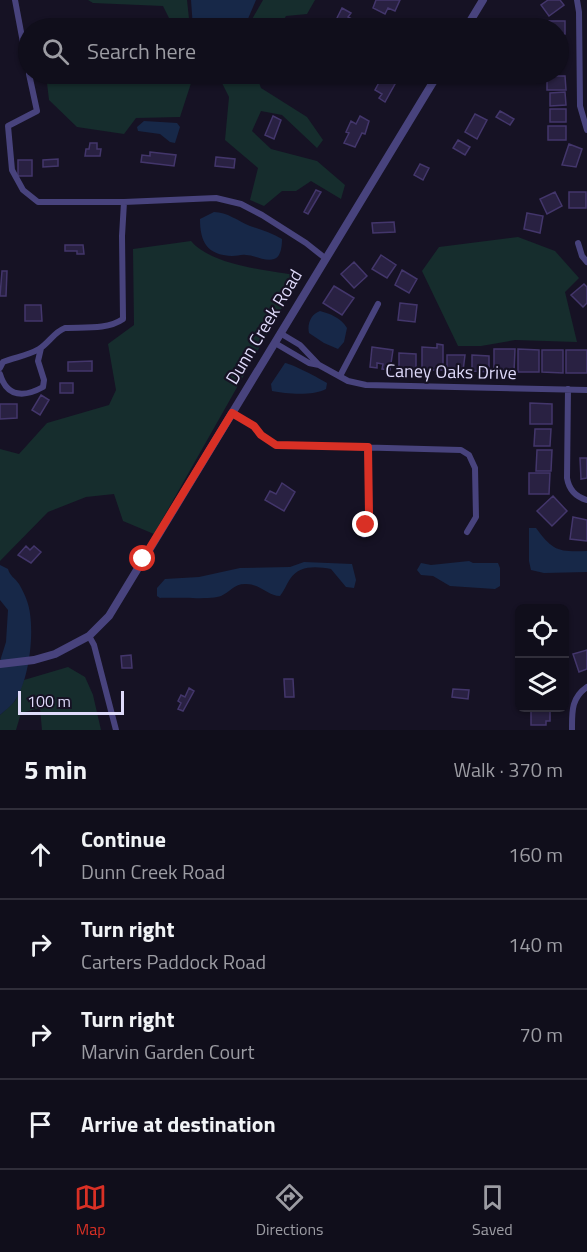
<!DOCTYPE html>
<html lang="en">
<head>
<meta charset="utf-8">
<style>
  body { margin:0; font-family:"Titillium Web",sans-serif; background:#191724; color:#f1f3f6 }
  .controls { position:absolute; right:18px; bottom:18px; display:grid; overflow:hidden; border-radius:9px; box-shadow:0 2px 4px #0004 }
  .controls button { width:54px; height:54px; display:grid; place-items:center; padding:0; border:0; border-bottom:2px solid #302e3a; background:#100e1b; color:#f1f3f6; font:30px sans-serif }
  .scale { position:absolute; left:18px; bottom:15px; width:106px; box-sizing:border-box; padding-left:6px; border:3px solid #dfdafa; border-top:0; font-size:16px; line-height:21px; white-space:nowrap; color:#dfdafa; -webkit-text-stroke:4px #161224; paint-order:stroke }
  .stop { position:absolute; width:18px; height:18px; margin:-14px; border:4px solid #d93025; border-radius:50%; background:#fff }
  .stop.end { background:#d93025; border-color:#fff; box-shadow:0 2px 6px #0008 }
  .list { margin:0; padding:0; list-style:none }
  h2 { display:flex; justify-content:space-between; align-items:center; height:78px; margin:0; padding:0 24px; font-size:26px }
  h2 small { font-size:20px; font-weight:400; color:#9c9ca3 }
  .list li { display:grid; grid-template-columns:39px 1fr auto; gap:18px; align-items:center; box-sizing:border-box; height:90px; padding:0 24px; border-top:2px solid #302e3a }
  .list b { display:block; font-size:22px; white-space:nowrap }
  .list p { margin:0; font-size:20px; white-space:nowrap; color:#9c9ca3 }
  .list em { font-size:20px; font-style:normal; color:#9c9ca3 }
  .icon { flex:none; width:33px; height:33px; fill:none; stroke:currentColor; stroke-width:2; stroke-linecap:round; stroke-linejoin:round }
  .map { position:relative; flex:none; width:587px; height:730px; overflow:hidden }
  .search { position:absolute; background:#100e1b; box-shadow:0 2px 4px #0004; left:18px; right:18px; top:18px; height:66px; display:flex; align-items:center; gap:15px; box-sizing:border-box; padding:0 21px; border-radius:33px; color:#9c9ca3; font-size:22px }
  .sheet { height:438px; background:#100e1b }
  nav { display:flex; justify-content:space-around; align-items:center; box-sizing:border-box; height:84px; border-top:2px solid #302e3a; background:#100e1b; font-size:16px; color:#9c9ca3 }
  nav a { display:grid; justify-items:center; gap:3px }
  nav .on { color:#d93025 }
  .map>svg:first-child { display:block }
</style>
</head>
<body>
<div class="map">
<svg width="587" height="730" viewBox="0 0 587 730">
  <rect width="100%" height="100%" fill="#161224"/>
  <path fill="#162d2d" d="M88,0H187L190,28H172L171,22L163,6L93,3Z
    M263,0H315L307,14L286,16L279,28H247Z
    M46,74H194L180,117L136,118L124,134L77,127L49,100Z
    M223,74H256L261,88L307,117L323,140L317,148L282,115L261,111L252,131L271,149L317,161L345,185L341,199L311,181L296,191H282L264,206L250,200L258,168L225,140L229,97L220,79Z
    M518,237L555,251L579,278L565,292L577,342L515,340L481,346H458L422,271L439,247Z
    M191,241C212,266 268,270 300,276L154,534L123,521L114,494L86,497L48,512L0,561V449L19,454L47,423L109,405L116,390L108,344L134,325L133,249Z
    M68,667L85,677L93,695L101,730H42L40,708L21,713L16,730H0V715L15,701L24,680Z"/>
  <path fill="#172848" d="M191,0H256L244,28H193Z
    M144,121L177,123L180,127L175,143L170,142L160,134L138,131L137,127Z
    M214,212C227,212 238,221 250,226C262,230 271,233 282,239C282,246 281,257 274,259C266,262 254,255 246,255C242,254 237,256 232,256C207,255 200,242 200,219Z
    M320,311C331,314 341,318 347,328L344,342L338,349L324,343L309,333C307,324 311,314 320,311Z
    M285,363C292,364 319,378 327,383L326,389C313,396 287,394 272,391L271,384Z
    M529,528H536C553,551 558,552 587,551V572L544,573L531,570L529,561Z
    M469,561L473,563H498L500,568V586L495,589L450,586L433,576L421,575L417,570L421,563L431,565Z
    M304,562L352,564L356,580L354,588L346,587L331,569C316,566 299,565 290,579C286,585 284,591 280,596C268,596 259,583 245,584C234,584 230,592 221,596C212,600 171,597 160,598L157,596V588L165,579L199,577L240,568L290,567Z
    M0,565L8,569C10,576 15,578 19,584C22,589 25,595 27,601C36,625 30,681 14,702C10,707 4,711 0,715V661L6,642L8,610L0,600Z"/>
  <path fill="#292142" stroke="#43366b" stroke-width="1.5" d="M376,0H400L395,11L388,8L385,14L373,8Z
    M548,0H560L564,5L549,16L541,5Z
    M342,8L351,13L348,17L352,19L349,25L344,22L341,28H339L333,26Z
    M81,19V28H58V26H61L60,20Z
    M549,21H565V34H558V28H549Z
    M199,74H214L213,83L199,82Z
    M547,76H565L566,90H547Z
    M382,77L395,84L385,102L379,98L382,94L375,90Z
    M565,92L566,105L550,106V93Z
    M550,109H566V122H550Z
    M500,111L514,119L510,125L496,117Z
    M475,114L487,120L477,139L465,132Z
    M273,116L281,120L274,139L265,135Z
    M360,116L369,121L365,134L362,133L355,147L344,143L349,133L346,132L351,121L356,124Z
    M548,126H566V140H548Z
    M458,140L470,147L465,155L453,148Z
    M90,143H97V149H101L100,156H85L86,149H89Z
    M569,144L582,149L576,167L562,165Z
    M150,152L176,155L174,166L141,162L142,155L150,156Z
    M216,157L235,159L234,168L215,166Z
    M58,159V166L43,167V160Z
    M18,160H32V176H18Z
    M420,164L429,168L423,180L414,175Z
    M316,190L321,192L308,214L304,212Z
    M555,192L562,206L547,214L540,199Z
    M569,192H586V208H569Z
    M527,213L543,216L540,233L524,229Z
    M394,222L395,232L373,233L372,223Z
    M65,245H83L84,254H77V251H65Z
    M381,255L396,265L387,278L372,269Z
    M354,262L367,276L354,288L341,274Z
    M402,270L417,279L409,293L395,285Z
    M2,271H7L6,296H0Z
    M584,284L587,287V303L583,307L571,295Z
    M334,286L354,298L342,315L323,303Z
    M400,303L417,305L415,322L398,320Z
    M25,305H41L42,321H25Z
    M437,344L443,345V370H422V347L437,348Z
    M372,347L393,350L390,370L382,369L383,364L377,363V368L370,367Z
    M494,349H515L514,372L494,371Z
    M518,349L539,350V372H518Z
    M542,350H563V373L542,372Z
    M566,350H587V373H566Z
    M399,353L416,354V370H399Z
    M447,355H465L463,371H447Z
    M472,355L489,356V372L472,371Z
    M92,361V371H68V362Z
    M60,383H73V393H60Z
    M41,395L49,400L40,415L32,410Z
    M530,403L552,404V424H530Z
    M0,404H17V418L0,419Z
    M535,429H551L550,446H534Z
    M537,450H552L551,471H536Z
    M580,458H587V478L581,479Z
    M529,473H550L549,494H529Z
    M282,483L295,492L284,511L265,500L270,491L276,494Z
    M553,496L567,511L552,526L537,511Z
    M573,517L587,520V541L570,539Z
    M26,546L30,550L34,546L41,552L31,563L18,555Z
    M587,650V669L579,672L573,654Z
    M131,655L132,668H122L121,656Z
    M284,679H293L294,697H285Z
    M189,688L194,691L183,711L178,709L181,703L178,701L181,695L185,697Z
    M453,689L469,690L468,699L452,697Z
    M531,708H548L550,709V721H546V725H531Z"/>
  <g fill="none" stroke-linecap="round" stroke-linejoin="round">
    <path stroke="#48437d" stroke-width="6" d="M15,0L28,69
      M577,0L579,12L580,106L587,130
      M29,74L37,111L8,126L12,170L23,190L38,202H124
      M578,243L582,256L587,262
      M280,333L300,345L318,364
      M275,343L309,363L319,365L348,381L366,385L587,390
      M0,368L3,362C15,357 27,356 39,349C49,343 54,332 65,328C84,327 107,330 123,319L122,236L124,202L216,198L241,204L262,215L306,243L325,258
      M0,374C7,398 25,397 43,387L44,380L38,361L41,348
      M340,376L378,304
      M568,389L567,478C569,490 576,497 587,500
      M232,413L254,426L261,435L276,445L461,450L469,455L475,468L476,517L467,532
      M364,535L369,514L368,447
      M89,636L94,645L116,730
      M572,730C572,712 571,698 587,687"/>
    <path stroke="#48437d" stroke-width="8" d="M466,28L483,0
      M0,664L34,660L55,654L89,636L109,616L438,74"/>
  </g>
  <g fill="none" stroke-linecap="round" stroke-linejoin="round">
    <path stroke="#d93025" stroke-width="8" d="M143,559L232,413L254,426L261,435L276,445L368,447L369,514L366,525"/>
  </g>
  <g text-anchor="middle" stroke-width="4.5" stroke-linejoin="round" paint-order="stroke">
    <g font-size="18" fill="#dfdafa" stroke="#161224">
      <text transform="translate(264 327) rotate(-59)" y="6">Dunn Creek Road</text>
      <text transform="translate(451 372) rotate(1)" y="6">Caney Oaks Drive</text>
    </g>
  </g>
</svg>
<div class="controls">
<button><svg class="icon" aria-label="locate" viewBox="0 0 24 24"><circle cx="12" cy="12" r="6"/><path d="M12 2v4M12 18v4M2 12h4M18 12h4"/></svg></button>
<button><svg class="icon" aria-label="layers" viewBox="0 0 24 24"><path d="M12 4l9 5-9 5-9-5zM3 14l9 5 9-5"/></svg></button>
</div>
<div class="scale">100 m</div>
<div class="stop" style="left:143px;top:559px"></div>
<div class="stop end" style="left:366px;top:525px"></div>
<div class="search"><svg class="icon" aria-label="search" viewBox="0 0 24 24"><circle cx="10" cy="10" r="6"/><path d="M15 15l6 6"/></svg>Search here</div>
</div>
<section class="sheet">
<h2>5 min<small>Walk · 370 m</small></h2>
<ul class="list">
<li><svg class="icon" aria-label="ahead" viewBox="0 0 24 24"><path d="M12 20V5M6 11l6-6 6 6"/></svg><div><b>Continue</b><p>Dunn Creek Road</p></div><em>160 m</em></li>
<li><svg class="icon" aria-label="right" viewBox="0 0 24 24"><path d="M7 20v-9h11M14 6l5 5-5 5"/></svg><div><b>Turn right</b><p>Carters Paddock Road</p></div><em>140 m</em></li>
<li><svg class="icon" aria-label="right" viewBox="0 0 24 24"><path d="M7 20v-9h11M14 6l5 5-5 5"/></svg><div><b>Turn right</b><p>Marvin Garden Court</p></div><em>70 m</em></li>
<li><svg class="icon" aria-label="arrive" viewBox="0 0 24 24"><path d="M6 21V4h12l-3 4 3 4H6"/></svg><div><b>Arrive at destination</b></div></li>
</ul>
</section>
<nav>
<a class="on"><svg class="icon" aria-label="map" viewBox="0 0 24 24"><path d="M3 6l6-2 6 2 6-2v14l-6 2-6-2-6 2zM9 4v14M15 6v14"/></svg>Map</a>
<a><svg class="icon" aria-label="directions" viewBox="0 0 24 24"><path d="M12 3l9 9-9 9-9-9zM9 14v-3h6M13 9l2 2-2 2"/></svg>Directions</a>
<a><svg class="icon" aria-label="saved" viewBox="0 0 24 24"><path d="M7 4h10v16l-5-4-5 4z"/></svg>Saved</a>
</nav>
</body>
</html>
